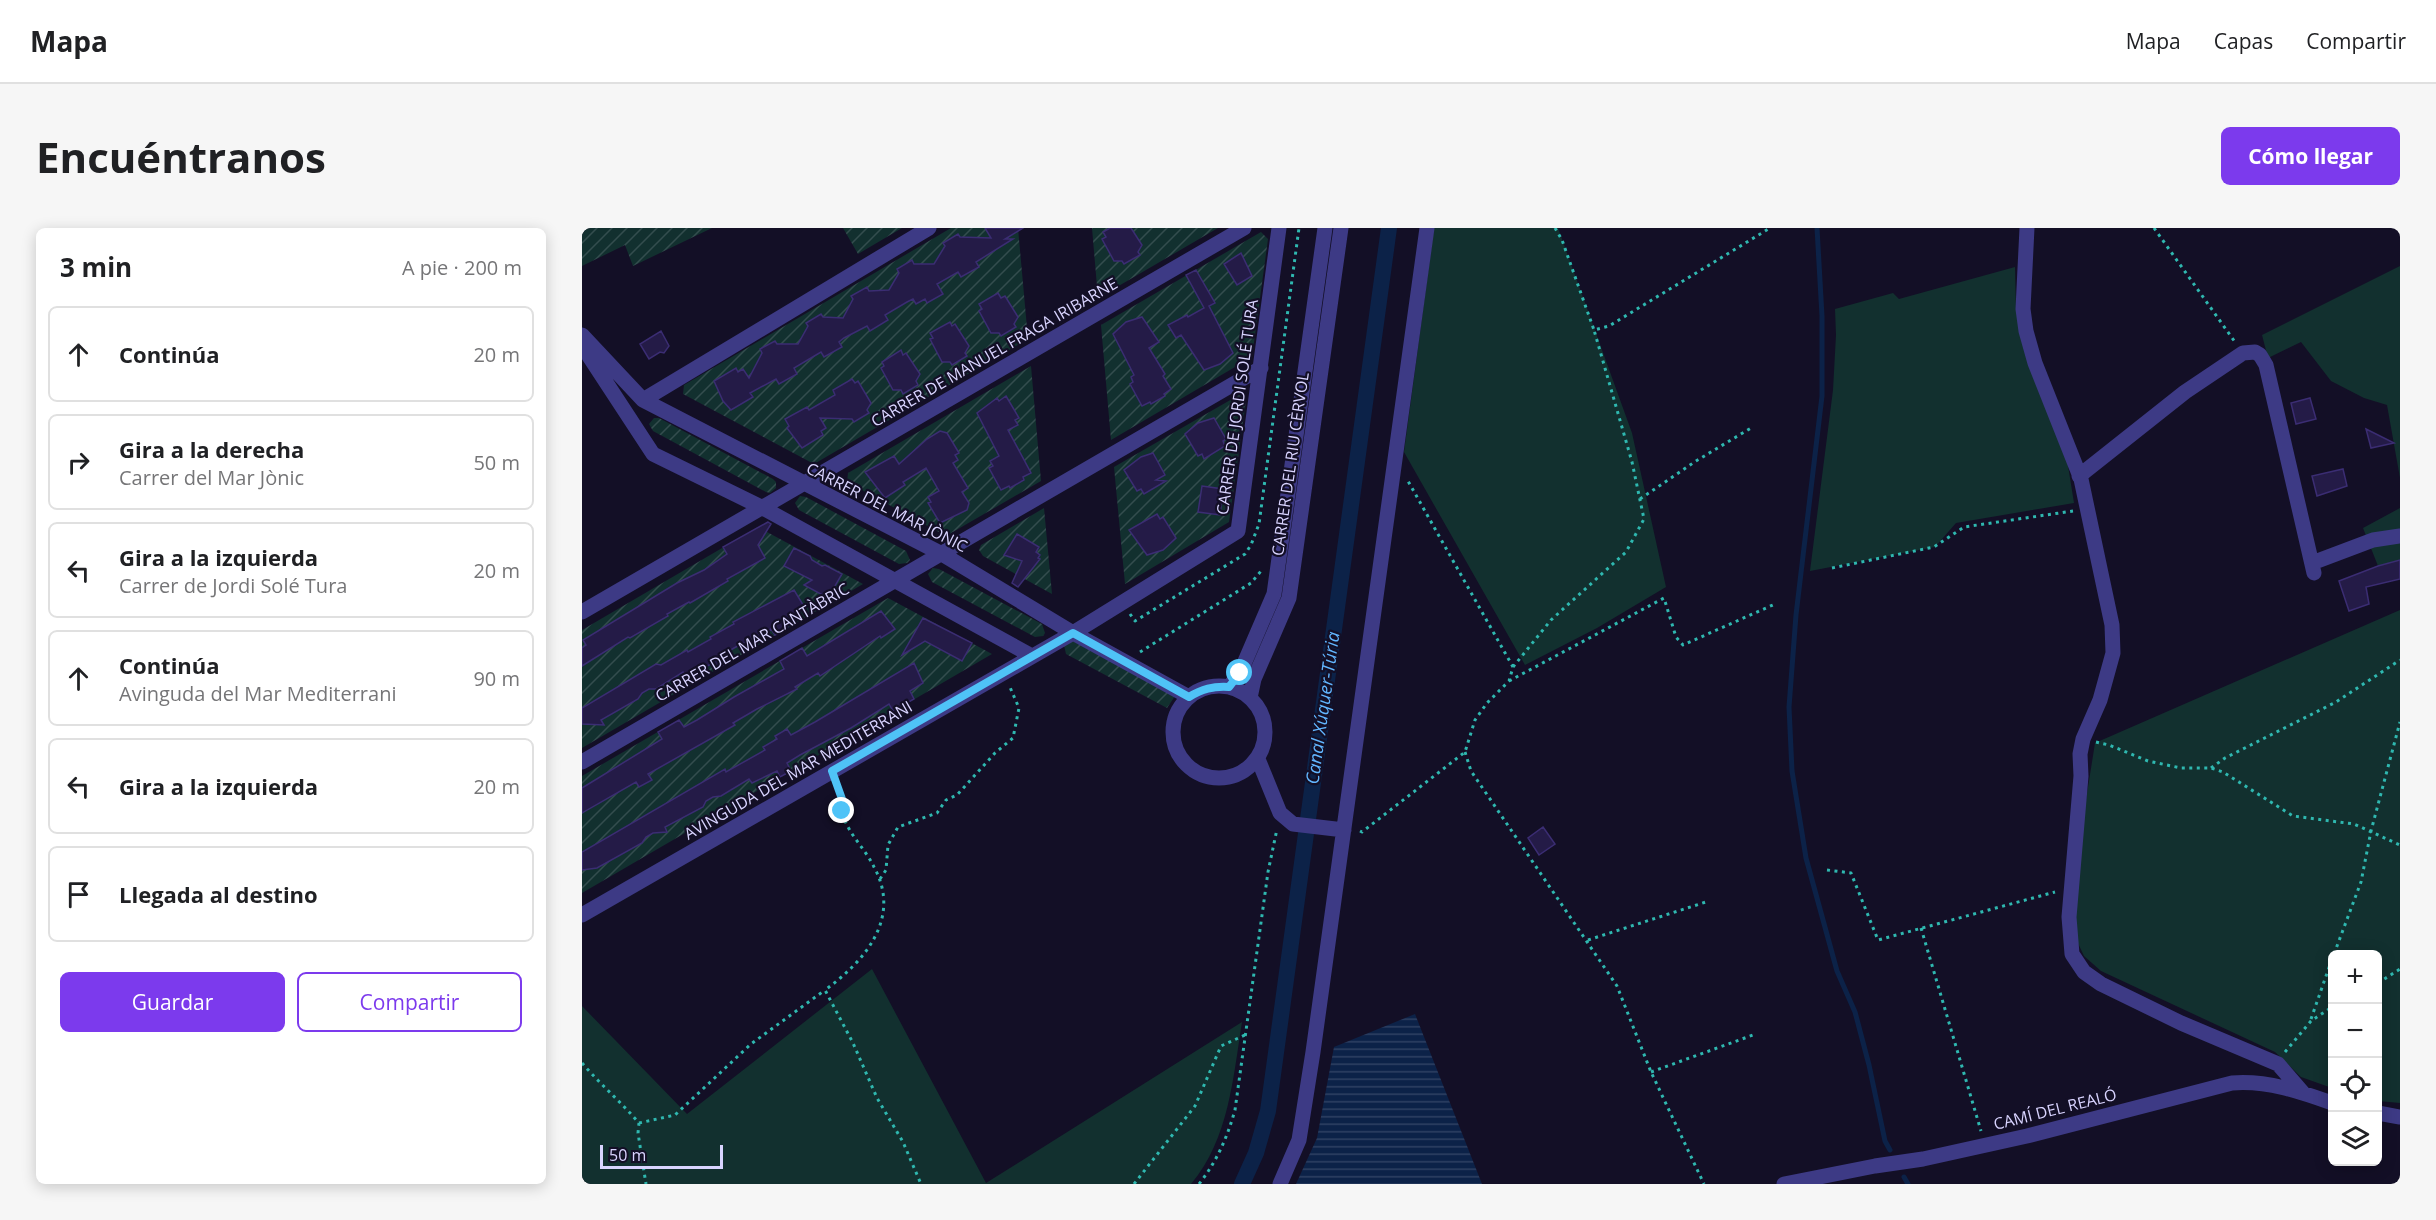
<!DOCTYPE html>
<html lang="es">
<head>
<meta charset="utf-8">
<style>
  body { margin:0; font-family:"Open Sans",sans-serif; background:#f6f6f6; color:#202124 }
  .controls { position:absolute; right:18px; bottom:18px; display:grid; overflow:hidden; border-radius:9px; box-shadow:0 3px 15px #0003 }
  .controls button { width:54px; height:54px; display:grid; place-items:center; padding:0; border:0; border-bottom:2px solid #e0e0e0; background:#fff; color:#202124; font:30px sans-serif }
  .scale { position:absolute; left:18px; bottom:15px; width:123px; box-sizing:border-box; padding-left:6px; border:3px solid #d9d4ff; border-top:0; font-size:16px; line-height:21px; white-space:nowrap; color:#d9d4ff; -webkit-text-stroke:4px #130f26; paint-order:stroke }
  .stop { position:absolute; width:18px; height:18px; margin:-14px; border:4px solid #4fc3f7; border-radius:50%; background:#fff }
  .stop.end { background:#4fc3f7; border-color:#fff; box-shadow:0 2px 6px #0008 }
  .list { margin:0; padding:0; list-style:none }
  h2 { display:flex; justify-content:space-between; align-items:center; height:78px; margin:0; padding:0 24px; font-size:26px }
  h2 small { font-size:20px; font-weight:400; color:#757577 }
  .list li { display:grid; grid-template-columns:39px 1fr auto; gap:18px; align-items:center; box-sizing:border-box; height:96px; margin:0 12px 12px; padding:0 12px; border:2px solid #e0e0e0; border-radius:9px }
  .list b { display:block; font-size:22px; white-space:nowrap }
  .list p { margin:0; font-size:20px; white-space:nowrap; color:#757577 }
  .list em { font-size:20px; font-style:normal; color:#757577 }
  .actions { display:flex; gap:12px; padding:18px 24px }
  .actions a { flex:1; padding:14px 0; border:2px solid #7c3aed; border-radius:9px; text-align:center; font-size:21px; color:#7c3aed }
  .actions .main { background:#7c3aed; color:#fff }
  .icon { flex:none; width:33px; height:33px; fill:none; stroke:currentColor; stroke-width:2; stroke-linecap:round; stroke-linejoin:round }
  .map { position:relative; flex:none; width:1818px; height:956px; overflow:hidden; border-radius:9px }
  header { display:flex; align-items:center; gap:36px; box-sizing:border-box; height:84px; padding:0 30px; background:#fff; border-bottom:2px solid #e0e0e0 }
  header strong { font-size:28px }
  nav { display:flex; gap:33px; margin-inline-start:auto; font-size:21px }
  .intro { display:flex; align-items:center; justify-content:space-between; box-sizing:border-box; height:144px; padding:0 36px }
  h1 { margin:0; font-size:42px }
  .button { padding:15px 27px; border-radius:9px; background:#7c3aed; color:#fff; font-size:21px; font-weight:700 }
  main { display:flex; gap:36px; padding:0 36px }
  aside { flex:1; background:#fff; border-radius:9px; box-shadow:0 3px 15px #0003 }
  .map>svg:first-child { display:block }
</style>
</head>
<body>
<header>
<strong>Mapa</strong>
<nav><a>Mapa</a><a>Capas</a><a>Compartir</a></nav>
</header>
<div class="intro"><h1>Encuéntranos</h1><a class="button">Cómo llegar</a></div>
<main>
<aside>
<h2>3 min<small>A pie · 200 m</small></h2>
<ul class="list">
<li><svg class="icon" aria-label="ahead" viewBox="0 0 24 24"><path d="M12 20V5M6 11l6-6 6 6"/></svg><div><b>Continúa</b></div><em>20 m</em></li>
<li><svg class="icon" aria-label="right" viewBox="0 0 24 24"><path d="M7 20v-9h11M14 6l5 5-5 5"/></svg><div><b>Gira a la derecha</b><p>Carrer del Mar Jònic</p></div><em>50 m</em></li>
<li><svg class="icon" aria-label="left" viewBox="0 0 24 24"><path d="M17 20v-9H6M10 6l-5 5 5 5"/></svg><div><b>Gira a la izquierda</b><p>Carrer de Jordi Solé Tura</p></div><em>20 m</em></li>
<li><svg class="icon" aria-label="ahead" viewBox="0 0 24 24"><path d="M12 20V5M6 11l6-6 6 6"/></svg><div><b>Continúa</b><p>Avinguda del Mar Mediterrani</p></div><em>90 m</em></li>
<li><svg class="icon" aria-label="left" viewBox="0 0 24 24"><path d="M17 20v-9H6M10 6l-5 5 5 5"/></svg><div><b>Gira a la izquierda</b></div><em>20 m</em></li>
<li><svg class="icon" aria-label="arrive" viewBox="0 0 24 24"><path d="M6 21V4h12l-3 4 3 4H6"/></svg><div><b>Llegada al destino</b></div></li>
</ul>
<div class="actions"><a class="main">Guardar</a><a>Compartir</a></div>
</aside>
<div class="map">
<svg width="1818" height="956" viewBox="0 0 1818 956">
  <defs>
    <pattern id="garden-furrows" width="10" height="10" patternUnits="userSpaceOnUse" patternTransform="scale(1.5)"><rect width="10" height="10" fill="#12302f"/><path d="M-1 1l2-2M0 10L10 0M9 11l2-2" fill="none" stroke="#344d4e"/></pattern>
    <pattern id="water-rules" width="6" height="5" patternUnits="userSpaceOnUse" patternTransform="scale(1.5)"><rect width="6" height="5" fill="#0c2248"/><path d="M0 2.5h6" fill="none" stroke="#2f4163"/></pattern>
  </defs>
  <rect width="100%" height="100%" fill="#130f26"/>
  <path fill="#12302f" d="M852,0H976L1050,205L1084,359L1015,400L943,437L822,224Z
    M1818,38V250L1805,177L1782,170L1749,153L1719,114L1686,130L1680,107Z
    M1433,39L1434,82L1484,225L1492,275L1374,295L1353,319L1228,343L1251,162L1254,107L1253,81L1311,65L1317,71Z
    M1818,280V332L1796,338L1781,300Z
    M1818,382V875L1796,873V726H1750V860L1719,849L1693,824L1519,743L1502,728L1494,711V635L1513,515Z
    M290,741L404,955L660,794C651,850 647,911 609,956H0V778L105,886Z"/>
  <path fill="url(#garden-furrows)" d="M0,0H130L51,38L43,17L0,38Z
    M261,0H320L276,26Z
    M369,0H436L446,111L232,236L101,166L102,157Z
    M510,0H636L516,70Z
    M679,4L686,11L670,129L529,212L519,97Z
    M449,138L459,253L364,308L265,254L266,245Z
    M657,167L664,173L647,294L543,356L532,239Z
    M72,190H77L191,251L194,254V260L188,265L184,264L71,203L67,196Z
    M218,268L224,269L324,323L328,332L325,335L317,336L217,282L213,275Z
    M462,280L470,366L401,328L397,322L399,317Z
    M176,299L281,356L0,520V402Z
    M351,340L357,341L460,396L463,405L461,408L453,409L350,354L346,346Z
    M306,370L410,426L0,665V548Z
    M491,413L593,468L585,480L484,426L482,417Z"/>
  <path fill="url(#water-rules)" d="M833,786L900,956H714L735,910L752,819Z"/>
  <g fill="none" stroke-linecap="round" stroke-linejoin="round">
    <path stroke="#0c2248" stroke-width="5" d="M1235,0L1240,88V168L1214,387L1207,479L1210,543L1224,630L1255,743L1273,784L1287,837L1303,913L1308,922
      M1322,949L1326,956"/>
    <path stroke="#0c2248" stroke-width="16" d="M660,956L674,925L686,883L807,0"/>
  </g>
  <path fill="#241b47" stroke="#3b2d73" stroke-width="1.5" d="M403,0H441L423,11H431L394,34L397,39L379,49L376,44L355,56L361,66L345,75L343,71L334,76L331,71L325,74L303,87L306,92L288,103L285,98L262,110L257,114L260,119L242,129L239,124L234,127L212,140L215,146L197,156L194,151L168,165L171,169L149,182L141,173L132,153L154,140L156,144L161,141L167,150L180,125L178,121L193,113L195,116H216L226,98L224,95L239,86L241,89L261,90L271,71L269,68L285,59L287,63L307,62L317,45L315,41L330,32L332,36H352L363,18L361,15L376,6L378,9L409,10Z
    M528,0H549L560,17L556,24L558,27L542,36L540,33H532L520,11L524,9L521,4Z
    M659,25L670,48L655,57L642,36Z
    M614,42L633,75L627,78L651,125L638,136L622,142L599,107L594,110L586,97L605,87L606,89L622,80L604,47Z
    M416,65L419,70L423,68L436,89L432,96L434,99L419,108L417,105H409L397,83L400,81L397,76Z
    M560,89L577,114L567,120L583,146L581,148L589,161L582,166L583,168L569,176L568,174L560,178L548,156L551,154L549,149L552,147L531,106L544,94Z
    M368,94L370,98L373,96L387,118L383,125L385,128L370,137L368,134H360L348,111L351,110L348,105Z
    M79,103L87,118L82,125L78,124L67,131L58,116Z
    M319,122L321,127L324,125L338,146L334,153L336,157L321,166L319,162H311L299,140L302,138L300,134Z
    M270,151L273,155L276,153L289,175L285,182L287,185L272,194L270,191L238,190L244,200L239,203L241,207L220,220L205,200L207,198L203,191L225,179L227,182L253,167L251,162Z
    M424,168L437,190L433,192L436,197L426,202L449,245L441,249L442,252L428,260L427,258L419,262L407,240L411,238L408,233L417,228L395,185L415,170L417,173Z
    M1728,170L1734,191L1714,196L1709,175Z
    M632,190L644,211L641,213L643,218L622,231L620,226L616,228L603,206L616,195Z
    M1784,201L1812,215L1789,220Z
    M358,203L365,205L377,225L373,227L376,232L371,235L386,260L380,264L387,275L385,282L358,295L346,275L349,274L346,269L357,263L344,240L321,254L323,257L303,270L283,244L312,228L317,236L345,211Z
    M571,225L583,247L574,252L584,253L562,266L559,261L555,263L542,242L559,229Z
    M1761,241L1765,258L1735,268L1730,248Z
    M620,258L641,261L638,287L616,284Z
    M575,286L578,291L581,289L594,310L581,322L565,327L547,302Z
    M186,294L189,296L176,317L183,330L145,351L146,353L108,375L107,374L85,386L86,388L48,410L46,409L0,438V420L4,417L1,412L95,355L122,342L145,326L141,319Z
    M435,306L457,319L454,324L458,327L456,330L458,331L436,359L430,355L440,333L422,327Z
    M212,320L228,328L230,332L240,338L243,337L260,346L246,370L222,357L230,352L202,338Z
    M1818,332V351L1784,359L1787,376L1767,383L1757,353L1796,338Z
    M212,362L223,380L208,390L205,401L193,407L189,401L152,420L139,428L143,436L133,443L129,436L104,449L101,444L74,461H67L60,465L56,471L19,492L22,497L0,496V480L74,436L79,437L105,422L106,424L129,411L128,409L152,396L151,394Z
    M299,383L313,401L299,410L298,408L238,448L236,445L213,459L215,461L175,481L151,495L153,497L66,546L70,552L57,559L54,554L0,585V560L80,511L76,504L97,492L102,499L115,492L152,469L202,441L198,433L220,420L225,428Z
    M341,390L390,415L380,433L343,413L320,427Z
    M332,435L341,455L328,463L332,471L311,483L307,476L269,500L218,527L205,535L209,543L198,549L195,543L170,555L167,551L139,568L131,569L124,573L121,579L83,599L85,604L71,605L64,609L60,615L15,640L0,642V624L143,541L144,544L183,522L181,519L195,511L193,508L205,501L209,507L233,494Z
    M961,599L973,616L957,627L946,610Z"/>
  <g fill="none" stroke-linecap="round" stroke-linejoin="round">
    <path stroke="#2fb8b0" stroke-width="3" stroke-dasharray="3 4.5" stroke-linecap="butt" d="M973,0L980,12L1012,102L1027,98L1188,0
      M1572,0L1653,114
      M1058,271L1114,233L1169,200
      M1250,340L1352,319L1382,299L1491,283
      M548,386L553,393L663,326L669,317L677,296L717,0
      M558,424L669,355L679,343
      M931,439L969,392L1044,324L1062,291L1050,234L1012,102
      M927,453L1082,370L1094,409L1101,417L1193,376
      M1514,514L1527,517L1566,533L1599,540H1629L1641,544L1711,588L1772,596L1818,617
      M883,524L889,543L1035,758L1069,844L1122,956
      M1629,540L1643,530L1754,474L1818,432
      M255,556C258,566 258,573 260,583C264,604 283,620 292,639C320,690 283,733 243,762L271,815L295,870L321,914L339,956
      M778,603L780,604L883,524L893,492L905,475L927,453L931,439L826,253
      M1245,642L1269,645L1296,712L1473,664
      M298,651L304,642L306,617L316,599L355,585L364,572L375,567L413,525L431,510L437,480L427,457
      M1339,700L1399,903
      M1006,712L1127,673
      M1752,726L1779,654L1789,603L1818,494
      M1796,755L1818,741
      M1729,791L1750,731
      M1703,824L1729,793L1750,779
      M0,835C18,856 39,874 57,895L56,905L64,956
      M1069,844L1171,807
      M57,895L93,887L169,816L243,762
      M552,956L613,878L639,818L663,807
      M617,956C635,933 645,910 653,882L686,644L695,601"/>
    <path stroke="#3d3a85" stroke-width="15" d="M1445,0L1441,81L1444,103L1453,135L1499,251L1530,397L1531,425L1518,472L1501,511L1498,526L1499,548L1487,689L1490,726L1502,744L1519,756L1599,795L1696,836L1721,865
      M0,107L61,172L360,326L491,405L607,469
      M1,119L71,226L179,279L450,428
      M61,172L347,0
      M1497,248L1603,164L1661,125L1673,124L1678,127L1684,137L1732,345
      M1730,335L1791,312L1818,308
      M0,384L662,0
      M591 504a46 46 0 1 1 92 0a46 46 0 1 1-92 0Z
      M647,459L658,445L692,366L743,0
      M668,470L672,451L707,370L759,0
      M676,531L698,585L711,596L762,602
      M0,534L679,140
      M0,687L491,405L656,303L697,0
      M1796,885L1818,889
      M698,956L717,912L731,824L845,0
      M1202,956L1293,938L1341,931L1445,908L1650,855C1685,852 1719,864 1750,875"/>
  </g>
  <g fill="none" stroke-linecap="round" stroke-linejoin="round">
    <path stroke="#4fc3f7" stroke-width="8" d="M260,583V571L250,543L491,405L607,469C620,461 631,458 647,459L658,445"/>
  </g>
  <g text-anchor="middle" stroke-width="4.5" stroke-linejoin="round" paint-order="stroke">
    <g font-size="16" fill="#d9d4ff" stroke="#130f26">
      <text transform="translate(412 124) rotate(-30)" y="6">CARRER DE MANUEL FRAGA IRIBARNE</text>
      <text transform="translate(655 179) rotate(-82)" y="6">CARRER DE JORDI SOLÉ TURA</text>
      <text transform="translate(708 236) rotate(-82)" y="6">CARRER DEL RIU CÈRVOL</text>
      <text transform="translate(305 279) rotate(27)" y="6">CARRER DEL MAR JÒNIC</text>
      <text transform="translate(170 414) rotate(-30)" y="6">CARRER DEL MAR CANTÀBRIC</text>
      <text transform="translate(216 542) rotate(-30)" y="6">AVINGUDA DEL MAR MEDITERRANI</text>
      <text transform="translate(1473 881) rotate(-14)" y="6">CAMÍ DEL REALÓ</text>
    </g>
    <g font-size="18" font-style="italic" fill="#62b6ff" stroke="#130f26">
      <text transform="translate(741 480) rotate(-82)" y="6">Canal Xúquer-Túria</text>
    </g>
  </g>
</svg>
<div class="controls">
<button>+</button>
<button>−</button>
<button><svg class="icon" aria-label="locate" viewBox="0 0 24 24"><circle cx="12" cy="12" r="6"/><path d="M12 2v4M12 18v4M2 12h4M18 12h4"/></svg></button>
<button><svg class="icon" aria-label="layers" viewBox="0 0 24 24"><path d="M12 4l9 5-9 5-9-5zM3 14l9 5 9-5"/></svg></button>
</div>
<div class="scale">50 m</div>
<div class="stop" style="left:658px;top:445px"></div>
<div class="stop end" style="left:260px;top:583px"></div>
</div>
</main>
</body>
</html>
